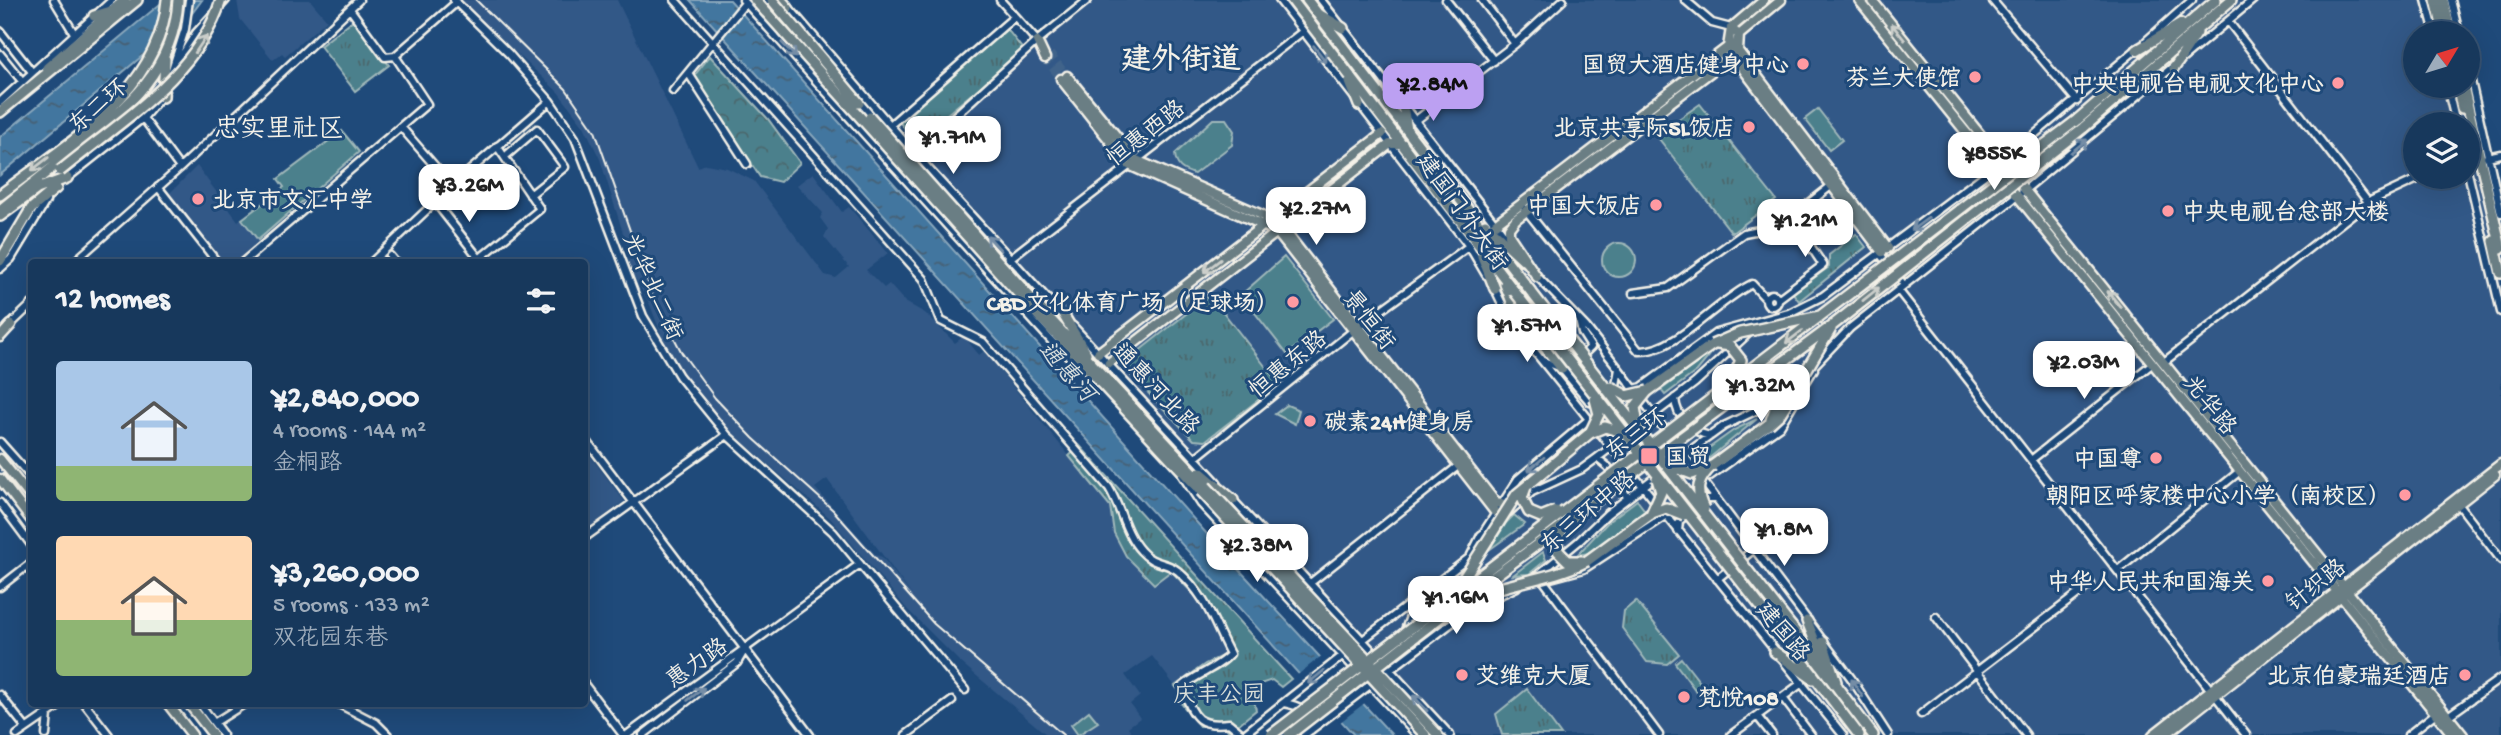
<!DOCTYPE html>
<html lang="en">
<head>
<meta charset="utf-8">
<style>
	body { margin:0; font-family:"Gochi Hand","LXGW WenKai TC",sans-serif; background:#203f62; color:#f1f3f6; height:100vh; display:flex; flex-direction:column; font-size:26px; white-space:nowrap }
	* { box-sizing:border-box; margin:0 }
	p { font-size:23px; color:#9eacbb }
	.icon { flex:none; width:38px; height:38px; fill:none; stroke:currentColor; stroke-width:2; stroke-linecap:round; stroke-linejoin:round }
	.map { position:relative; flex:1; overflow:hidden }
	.drawer { position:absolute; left:28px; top:259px; width:560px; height:448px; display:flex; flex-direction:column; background:#17385c; border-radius:7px; box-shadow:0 7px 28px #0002,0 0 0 2px #365272 }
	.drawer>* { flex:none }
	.needle { width:46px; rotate:52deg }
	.controls { position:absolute; left:2403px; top:21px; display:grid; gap:14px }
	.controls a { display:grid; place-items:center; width:77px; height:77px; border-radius:50%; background:#17385c; box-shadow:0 7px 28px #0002,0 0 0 2px #365272; font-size:35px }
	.price { position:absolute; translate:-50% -60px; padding:0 16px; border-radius:14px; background:#fff; color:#222; font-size:23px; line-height:46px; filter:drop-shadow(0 2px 4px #0008) }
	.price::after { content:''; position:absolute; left:50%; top:42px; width:21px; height:16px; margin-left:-10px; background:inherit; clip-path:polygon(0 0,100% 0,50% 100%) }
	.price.selected { background:#bca0f2; color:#111 }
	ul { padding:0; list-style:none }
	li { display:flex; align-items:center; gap:21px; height:175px; padding:0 28px }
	li span { display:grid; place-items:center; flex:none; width:196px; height:140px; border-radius:7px; color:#555 }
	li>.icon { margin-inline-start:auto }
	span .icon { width:84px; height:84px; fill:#fffc; stroke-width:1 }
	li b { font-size:30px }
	h2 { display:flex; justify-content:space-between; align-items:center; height:84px; padding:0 28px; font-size:30px }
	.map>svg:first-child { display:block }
	.built { fill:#325887; fill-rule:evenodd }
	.grass { fill:#4c808c; stroke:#a0b8ba; stroke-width:2 }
	.forest { fill:url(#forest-crowns); stroke:#a0b8ba; stroke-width:2 }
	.park { fill:url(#park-tufts); stroke:#a0b8ba; stroke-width:2 }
	.water { fill:url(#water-ripples); stroke:#89a7bc; stroke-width:2 }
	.pier { fill:#1f4a7a }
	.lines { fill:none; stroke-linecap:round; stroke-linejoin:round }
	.major-tunnel { stroke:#3f638a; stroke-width:8; stroke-dasharray:8 4; stroke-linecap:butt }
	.minor-casing { stroke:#f4f1e8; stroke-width:11 }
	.major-casing { stroke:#f4f1e8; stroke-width:13 }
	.highway-casing { stroke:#f4f1e8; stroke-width:14 }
	.minor { stroke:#1f4a7a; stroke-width:6 }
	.major { stroke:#6b7e84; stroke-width:8 }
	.highway { stroke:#6b7e84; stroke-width:9 }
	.rail { stroke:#f4f1e8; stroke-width:2 }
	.highway-bridge-casing { stroke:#f4f1e8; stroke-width:14; stroke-linecap:butt }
	.highway-bridge { stroke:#6b7e84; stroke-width:9 }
	.oneway { stroke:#cbceca }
	.oneway2 { stroke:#748da6 }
	.poi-dot { fill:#ff9aa2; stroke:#1f4a7a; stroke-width:2.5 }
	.labels { text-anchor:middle; stroke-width:6; stroke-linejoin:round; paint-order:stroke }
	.poi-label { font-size:23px; font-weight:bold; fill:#f4f1e8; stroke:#1f4a7a; text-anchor:end }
	.street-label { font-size:23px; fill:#f4f1e8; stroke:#1f4a7a }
	.park-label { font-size:23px; fill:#dbe0da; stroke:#1f4a7a }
	.water-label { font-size:24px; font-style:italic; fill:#d9dfdd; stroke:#1f4a7a }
	.quarter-label { font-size:26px; fill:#f4f1e8; stroke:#1f4a7a }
	.district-label { font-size:30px; font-weight:bold; fill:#f4f1e8; stroke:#1f4a7a }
</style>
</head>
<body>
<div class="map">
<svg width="2501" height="735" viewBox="0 0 2501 735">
	<defs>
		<pattern id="forest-crowns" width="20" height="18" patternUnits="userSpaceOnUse" patternTransform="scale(1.75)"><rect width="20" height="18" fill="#4c808c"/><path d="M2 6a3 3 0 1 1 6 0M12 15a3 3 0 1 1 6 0" fill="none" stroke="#4b676c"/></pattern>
		<pattern id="park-tufts" width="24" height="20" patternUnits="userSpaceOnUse" patternTransform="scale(1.75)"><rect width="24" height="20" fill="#4c808c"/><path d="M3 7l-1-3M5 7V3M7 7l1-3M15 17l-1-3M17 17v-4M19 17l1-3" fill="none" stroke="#4b676c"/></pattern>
		<pattern id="water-ripples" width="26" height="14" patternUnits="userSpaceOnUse" patternTransform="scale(1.75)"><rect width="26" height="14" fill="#42769f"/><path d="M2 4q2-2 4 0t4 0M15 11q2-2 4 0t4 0" fill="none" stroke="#465f72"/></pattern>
	</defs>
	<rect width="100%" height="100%" fill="#1f4a7a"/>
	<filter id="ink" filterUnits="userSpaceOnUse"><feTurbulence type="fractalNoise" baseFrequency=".0143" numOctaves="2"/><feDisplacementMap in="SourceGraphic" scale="14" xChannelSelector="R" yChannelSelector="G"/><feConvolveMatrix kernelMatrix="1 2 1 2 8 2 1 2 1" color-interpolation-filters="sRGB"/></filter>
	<g filter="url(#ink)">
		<path class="built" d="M 237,0 L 310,0 L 327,20 L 285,56 L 282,53 L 273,60 L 240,19 Z
			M 460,0 L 617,0 L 698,167 L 706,164 L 727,168 L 754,181 L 825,275 L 836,278 L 849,267 L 824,237 L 828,229 L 820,218 L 823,213 L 797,185 L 813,173 L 842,212 L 849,207 L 888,253 L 866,270 L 884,288 L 889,284 L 905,302 L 925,313 L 955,343 L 964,336 L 979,355 L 984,351 L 1110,506 L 1114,533 L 1154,584 L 1171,570 L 1208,609 L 1214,631 L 1227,654 L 1205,664 L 1175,686 L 1152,656 L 1125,675 L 1140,696 L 1130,704 L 1140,718 L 1128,727 L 1134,735 L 1047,735 L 959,661 L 907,609 L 830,518 L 729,430 L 687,378 L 667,349 L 650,305 L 629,267 L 628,249 L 600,159 L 584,126 L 558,92 ZM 827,479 L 914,598 L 882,557 L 876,555 L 815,488 Z
			M 1090,0 L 2443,0 L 2452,33 L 2415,33 L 2415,86 L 2465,86 L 2501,222 L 2501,735 L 1438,735 L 908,161 L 1037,41 ZM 2415,124 L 2468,124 L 2468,177 L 2415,177 Z
			M 342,131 L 359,152 L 234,262 L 224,262 L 170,193 L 197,166 L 238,221 L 284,187 L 278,179 Z
			M 588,453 L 624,501 L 585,531 L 584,456 Z"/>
		<path class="grass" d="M 1818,109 L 1842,140 L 1829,150 L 1805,119 Z
			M 1213,119 L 1226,119 L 1234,131 L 1232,145 L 1194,174 C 1182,170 1176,167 1175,154 Z
			M 342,131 L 359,152 L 258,240 L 242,219 L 284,187 L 278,179 Z
			M1602 260a17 17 0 1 1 34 0a17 17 0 1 1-34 0Z
			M 1284,257 L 1333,319 L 1287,354 L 1241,295 Z
			M 1714,350 L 1697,371 L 1665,395 L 1661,390 Z
			M 1287,405 L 1299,410 L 1295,424 L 1275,414 Z
			M 1757,419 L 1707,460 L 1702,453 L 1734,430 Z
			M 1637,500 L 1646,512 L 1590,553 L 1577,555 L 1609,521 Z
			M 1514,515 L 1525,524 L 1489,550 L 1506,523 Z
			M 1543,552 L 1546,560 L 1529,574 L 1513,575 Z
			M 1089,711 L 1098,722 L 1078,735 L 1071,725 Z"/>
		<path class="forest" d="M 710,56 L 768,119 L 800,163 L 780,182 L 760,177 L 694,76 Z"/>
		<path class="park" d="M 353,20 L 389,65 L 355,91 L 320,46 Z
			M 1007,29 L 1024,51 L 919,137 L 914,138 L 900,123 L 902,119 Z
			M 1700,104 L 1776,200 L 1732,233 L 1656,135 Z
			M 1856,234 L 1866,247 L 1799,301 L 1793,293 L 1829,267 L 1829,255 Z
			M 1210,295 L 1279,384 L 1205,441 L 1194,440 L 1123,367 L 1125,362 Z
			M 1080,446 L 1291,679 L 1281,687 L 1272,680 L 1260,684 L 1253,695 L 1256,710 L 1229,732 L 1225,726 L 1199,726 L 1177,698 L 1181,694 L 1175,686 L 1205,664 L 1226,654 L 1214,631 L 1208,609 L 1171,571 L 1154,584 L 1126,556 L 1114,533 L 1110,506 L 1069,456 Z
			M 1636,601 L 1679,654 L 1667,664 L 1647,662 L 1622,628 L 1624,611 Z
			M 1681,658 L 1709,694 L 1702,699 L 1675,663 Z
			M 1527,689 L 1561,735 L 1502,735 L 1496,714 Z"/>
		<path class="water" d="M 165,0 L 202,0 L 190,16 L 0,175 L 0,137 Z
			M 690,0 L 730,0 L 1223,552 L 1392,735 L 1354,735 Z"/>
		<path class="pier" d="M 1324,654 L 1366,702 L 1339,723 L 1295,677 Z"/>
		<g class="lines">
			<path class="major-tunnel" d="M 1050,54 L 1067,76
				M 1045,58 L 1061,79"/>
			<defs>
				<path id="minor" d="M 54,0 L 74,33
					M 454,0 L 509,54 L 550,101 L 575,138 L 643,316 L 679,376 L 727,435 L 833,532 L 965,690
					M 675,0 L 924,279 L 941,321 L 983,342 L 1109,488 C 1121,508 1125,534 1141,551 C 1154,566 1166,561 1178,571 C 1207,596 1213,622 1230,654 C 1220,667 1196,674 1182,687 C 1194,716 1195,727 1229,723 L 1241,733
					M 743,0 L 1056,346 L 1081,366
					M 1000,0 L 1037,41
					M 1279,0 L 1469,246 L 1486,275
					M 1321,0 L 1508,240
					M 1446,0 L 1494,61
					M 1482,0 L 1515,44
					M 1685,0 L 1712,23 L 1731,28
					M 1992,0 L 2077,101
					M 2426,0 L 2435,33
					M 2451,0 L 2459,33
					M 786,4 L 914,153 L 1065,318
					M 350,9 L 385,57 L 395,56
					M 2228,21 L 2368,202
					M 0,31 L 32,72
					M 2146,41 L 2192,0
					M 0,54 L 22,81
					M 179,60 L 196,33 L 226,0
					M 2468,68 L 2501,213
					M 689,74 L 747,164
					M 170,76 L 185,29 L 189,0
					M 2447,86 L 2456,124
					M 673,91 L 745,3
					M 0,102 L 112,0
					M 143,118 L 180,168 L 359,0
					M 1415,121 L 1515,44 L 1563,0
					M 889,126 L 1014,17
					M 401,127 L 452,186
					M 508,154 L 537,129 L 565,167 L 530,195
					M 911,156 L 1037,41 L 1088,0
					M 2487,157 L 2501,154
					M 2468,173 L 2501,312
					M 65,180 L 143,118 L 164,93
					M 158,187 L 217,262
					M 435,202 L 482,262
					M 1521,204 L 1639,351 C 1677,352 1716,301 1752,284 L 1766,299
					M 1880,254 L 1904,285
					M 390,256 L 395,262
					M 479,259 L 540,209 L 497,146
					M 1009,259 L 1302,32
					M 74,262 L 180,168
					M 243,262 L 427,104 L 395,56 L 457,2
					M 372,262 L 452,186 L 550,101
					M 0,269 L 11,259 L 46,201
					M 1534,273 L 1586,327 L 1619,369 L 1851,678 L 1888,735
					M 1494,287 L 1510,321 L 1843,735
					M 1898,290 L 2246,735
					M 1633,293 L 1668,288 L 1744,233 L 1780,226 L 1831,186
					M1766 300a6 6 0 1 1 12 0a6 6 0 1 1-12 0Z
					M 1778,299 L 1823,265 L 1791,217
					M 1073,326 L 1217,482
					M 8,327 L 32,304
					M 1543,361 L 1567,370 L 1591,347 L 1582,333 L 1579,320
					M 2164,362 L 2368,202 L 2422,177
					M 1562,369 L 1590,402 L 1616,385 L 1619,369
					M 1809,371 L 1850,328 L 2026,189 L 2253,0
					M 1634,389 L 1642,387 L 1716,333 L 1789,313 L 1823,296 L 2003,161 L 2138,48
					M 1675,398 C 1676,418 1692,432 1710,436
					M 584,437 L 810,735
					M 0,442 L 32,478
					M 1195,458 L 1359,326 L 1469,246
					M 1597,458 L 1608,467 L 1628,498
					M 2031,460 L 2153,363
					M 1182,475 L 1201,504 L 1417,735
					M 1703,481 L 1780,426 L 1814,369
					M 1231,498 L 1450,735
					M 2456,501 L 2501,560
					M 0,503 L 32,546
					M 1509,512 L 1532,492 L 1582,469 L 1597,458 L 1695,383 L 1751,331
					M 1485,530 L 1518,479 L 1588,420
					M 1678,531 L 1679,521 L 1706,499 L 1716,499
					M 584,538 L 727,435
					M 2118,570 L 2240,471
					M 1533,579 L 1579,541 L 1607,514 L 1684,455 L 1724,426 L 1759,409 L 1800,377
					M 1547,579 L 1584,569 L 1665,516
					M 1717,579 L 1753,550
					M 1543,580 L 1659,735
					M 1309,584 L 1458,466
					M 0,587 L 32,562
					M 1936,617 L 2026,735
					M 1405,630 L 1416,601
					M 1360,642 L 1470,557 L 1481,535 L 1495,524
					M 584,684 L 623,735
					M 0,695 L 26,728
					M 1783,698 L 1811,735
					M 1284,703 C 1300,706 1305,709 1313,723 L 1311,730
					M 85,704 L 109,735
					M 200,704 L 223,735
					M 339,704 L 376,723 L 388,735
					M 1921,714 L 2091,584
					M 1757,716 L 1772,735
					M 2448,716 L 2501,678
					M 214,723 L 244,704
					M 17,735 L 62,704
					M 46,735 L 48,714
					M 627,735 L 860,564
					M 643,735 L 737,663 L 744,651
					M 906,735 L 952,701
					M 1243,735 L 1351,649
					M 1304,735 L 1470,609 L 1517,587
					M 1731,735 L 1802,683
					M 2408,735 L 2436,713"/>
				<path id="major" d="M 1859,0 L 2453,735
					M 1872,0 L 2463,735
					M 1731,28 L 1739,35 L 1738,51 L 1888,248
					M 1037,41 L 1045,58
					M 1728,47 L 1731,28 L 1764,0
					M 1731,53 L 1882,252
					M 1067,76 L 1136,160 L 1262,215 L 1288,235 L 1496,503 L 1501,504
					M 1061,79 L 1129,165 L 1276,231 L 1495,512
					M 1495,224 L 1728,47
					M 1537,277 L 1509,235 L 1509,228 L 1516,219 L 1733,55 L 1739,35 L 1781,0
					M 0,337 L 11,325
					M 1098,353 L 1382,134
					M 1109,363 L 1390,144 L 1403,144
					M 0,459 L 32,499
					M 0,479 L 32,521
					M 168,704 L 192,735
					M 189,704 L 213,735
					M 2153,735 L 2501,464
					M 2165,735 L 2495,475"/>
				<path id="highway" d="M 781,0 L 788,8
					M 1292,0 L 1514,291
					M 1307,0 L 1518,275
					M 2436,0 L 2444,33
					M 2443,0 L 2451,33
					M 1320,15 L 1343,28
					M 94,16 L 111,11
					M 2137,50 L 2181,24
					M 47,68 L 125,0
					M 2174,68 L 2197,33
					M 1350,82 L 1359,105
					M 2457,86 L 2462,108
					M 2463,86 L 2501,248
					M 163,97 L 165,59
					M 1403,106 L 1407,130
					M 0,112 L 137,0
					M 2077,120 L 2216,0
					M 2083,128 L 2231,0
					M 0,195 C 67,143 159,93 167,0
					M 0,210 C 26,189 53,167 79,146 C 129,106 174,69 178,0
					M 0,216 L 37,189 L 67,178
					M 1485,224 L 1525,261
					M 2494,241 L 2501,273
					M 1482,256 L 1495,289
					M 0,261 L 31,209 L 56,188
					M 1505,284 L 1514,307 L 1562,369
					M 1036,304 L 1206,486
					M 1035,312 L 1201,491
					M 1064,316 L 1086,353
					M 1648,391 L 1712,345
					M 1712,466 L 1769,424
					M 1200,472 L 1233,500
					M 1528,485 L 1590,433
					M 1587,561 L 1651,514
					M 1807,621 L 1825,667
					M 1791,626 L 1873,735
					M 1782,634 L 1859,735
					M 1823,642 L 1836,682
					M 1775,652 L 1813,679"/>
			</defs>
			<use href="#minor" class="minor-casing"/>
			<use href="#major" class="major-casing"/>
			<use href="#highway" class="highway-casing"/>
			<use href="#minor" class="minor"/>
			<use href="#major" class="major"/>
			<use href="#highway" class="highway"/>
			<path class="rail" d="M 476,0 L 566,89 L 595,131 L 654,299 L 682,353 L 715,398 L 753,438 L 833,510 L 934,624 L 1063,735"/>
			<defs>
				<path id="highway-bridge" d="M 755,0 L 1035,312
					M 772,0 L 859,103
					M 870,117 L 1036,304
					M 60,171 C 119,122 198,75 221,0
					M 1518,275 L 1791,626
					M 1514,291 L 1782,634
					M 1717,344 L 1730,346 L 1741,360 L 1732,381
					M 1712,345 L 1740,333 L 1820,316
					M 1611,387 L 1627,396 L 1648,391
					M 1746,393 C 1759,389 1771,393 1776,406 L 1771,420
					M 1769,424 L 1780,414 L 1831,329
					M 1638,426 L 1635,407 L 1647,392
					M 1590,433 L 1599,414 L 1595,399
					M 1590,433 L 1605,427 L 1621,432
					M 1666,464 L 1692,474 L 1708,468
					M 1206,486 L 1438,735
					M 1526,487 L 1522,498 L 1529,512 L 1541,517 L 1556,511
					M 1201,491 L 1425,735
					M 1704,509 C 1695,490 1697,480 1712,466
					M 1652,513 L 1666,508 L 1684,515
					M 1651,514 L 1661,492 L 1657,479
					M 1565,525 L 1557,540 L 1558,551 L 1568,561 L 1582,561
					M 1460,584 L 1517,494 L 1528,485
					M 1472,597 C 1509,582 1552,579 1587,561
					M 1271,735 L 2077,120
					M 1289,735 L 1461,601 L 1833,325 L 2083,128"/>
			</defs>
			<use href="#highway-bridge" class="highway-bridge-casing"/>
			<use href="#highway-bridge" class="highway-bridge"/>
		</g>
		<defs><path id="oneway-shaft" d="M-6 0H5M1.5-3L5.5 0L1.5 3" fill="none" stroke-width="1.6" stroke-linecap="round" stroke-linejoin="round" transform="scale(1.75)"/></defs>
		<g class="oneway">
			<use href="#oneway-shaft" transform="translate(1898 32) rotate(-129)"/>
			<use href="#oneway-shaft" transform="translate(201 44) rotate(-56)"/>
			<use href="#oneway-shaft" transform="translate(40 164) rotate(142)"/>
			<use href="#oneway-shaft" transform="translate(1212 266) rotate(142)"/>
			<use href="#oneway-shaft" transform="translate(1871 294) rotate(-39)"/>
			<use href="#oneway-shaft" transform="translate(2114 299) rotate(-129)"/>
			<use href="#oneway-shaft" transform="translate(1794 337) rotate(143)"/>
		</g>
		<g class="oneway2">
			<use href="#oneway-shaft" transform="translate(789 50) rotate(46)"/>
			<use href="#oneway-shaft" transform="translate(1320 54) rotate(52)"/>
			<use href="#oneway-shaft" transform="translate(2079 146) rotate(-39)"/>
			<use href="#oneway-shaft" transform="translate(1920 224) rotate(144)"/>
			<use href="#oneway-shaft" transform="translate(994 243) rotate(-132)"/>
			<use href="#oneway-shaft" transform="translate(1536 464) rotate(140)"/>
			<use href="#oneway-shaft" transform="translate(1316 677) rotate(141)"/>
			<use href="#oneway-shaft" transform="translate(1857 688) rotate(-123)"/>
			<use href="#oneway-shaft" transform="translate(696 694) rotate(-37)"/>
			<use href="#oneway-shaft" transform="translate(1420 703) rotate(-133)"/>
		</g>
	</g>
	<g class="poi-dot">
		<circle cx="1803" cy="64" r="7"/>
		<circle cx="1975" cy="77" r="7"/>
		<circle cx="2338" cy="83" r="7"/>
		<circle cx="1749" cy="127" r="7"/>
		<circle cx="198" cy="199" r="7"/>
		<circle cx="1656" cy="205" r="7"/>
		<circle cx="2168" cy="211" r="7"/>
		<circle cx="1293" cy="302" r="7"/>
		<circle cx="1310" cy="421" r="7"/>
		<rect x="1640" y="447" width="18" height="18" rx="3.5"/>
		<circle cx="2156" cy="458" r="7"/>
		<circle cx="2405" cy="495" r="7"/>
		<circle cx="2268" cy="581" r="7"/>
		<circle cx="1462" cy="675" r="7"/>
		<circle cx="2465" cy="675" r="7"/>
		<circle cx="1684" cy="697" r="7"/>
	</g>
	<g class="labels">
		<g class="poi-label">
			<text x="1789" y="72">国贸大酒店健身中心</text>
			<text x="1961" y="85">芬兰大使馆</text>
			<text x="2324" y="91">中央电视台电视文化中心</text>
			<text x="1735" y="135">北京共享际5L饭店</text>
			<text x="212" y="207" text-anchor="start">北京市文汇中学</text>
			<text x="1642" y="213">中国大饭店</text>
			<text x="2182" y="219" text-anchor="start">中央电视台总部大楼</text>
			<text x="1279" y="310">CBD文化体育广场（足球场）</text>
			<text x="1324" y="429" text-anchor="start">碳素24H健身房</text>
			<text x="1665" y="464" text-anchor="start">国贸</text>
			<text x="2142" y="466">中国尊</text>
			<text x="2391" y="503">朝阳区呼家楼中心小学（南校区）</text>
			<text x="2254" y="589">中华人民共和国海关</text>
			<text x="1476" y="683" text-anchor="start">艾维克大厦</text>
			<text x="2451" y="683">北京伯豪瑞廷酒店</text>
			<text x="1698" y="705" text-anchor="start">梵悦108</text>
		</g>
		<g class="street-label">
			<text transform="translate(97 105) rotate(-41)" y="8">东二环</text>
			<text transform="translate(1145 132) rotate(-38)" y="8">恒惠西路</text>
			<text transform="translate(1463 211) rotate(54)" y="8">建国门外大街</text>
			<text transform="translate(654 286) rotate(66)" y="8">光华北二街</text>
			<text transform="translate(1370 319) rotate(52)" y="8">景恒街</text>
			<text transform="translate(1287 363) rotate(-39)" y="8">恒惠东路</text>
			<text transform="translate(1157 388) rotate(47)" y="8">通惠河北路</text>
			<text transform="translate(2211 404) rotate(51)" y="8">光华路</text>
			<text transform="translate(1635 433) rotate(-37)" y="8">东三环</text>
			<text transform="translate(1587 511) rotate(-40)" y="8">东三环中路</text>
			<text transform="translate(2315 584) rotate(-38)" y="8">针织路</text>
			<text transform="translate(1784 631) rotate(50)" y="8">建国路</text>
			<text transform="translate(696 662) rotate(-35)" y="8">惠力路</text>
		</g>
		<g class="park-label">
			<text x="1219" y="701">庆丰公园</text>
		</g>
		<g class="water-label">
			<text transform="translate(1068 371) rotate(48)" y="8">通惠河</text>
		</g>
		<g class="quarter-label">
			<text x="279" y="136">忠实里社区</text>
		</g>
		<g class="district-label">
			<text x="1181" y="68">建外街道</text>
		</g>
	</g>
</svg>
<div class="controls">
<a><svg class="needle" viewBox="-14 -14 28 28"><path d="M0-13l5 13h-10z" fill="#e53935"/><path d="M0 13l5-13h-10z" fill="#9eacbb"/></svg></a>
<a><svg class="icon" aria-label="layers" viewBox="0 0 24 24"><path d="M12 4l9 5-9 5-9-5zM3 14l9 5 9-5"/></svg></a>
</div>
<b class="price selected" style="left:1433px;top:123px">¥2.84M</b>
<b class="price" style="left:953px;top:176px">¥1.71M</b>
<b class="price" style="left:1994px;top:192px">¥855K</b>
<b class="price" style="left:469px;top:224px">¥3.26M</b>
<b class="price" style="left:1316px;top:247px">¥2.27M</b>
<b class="price" style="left:1805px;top:259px">¥1.21M</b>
<b class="price" style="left:1527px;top:364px">¥1.57M</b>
<b class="price" style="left:2084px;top:401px">¥2.03M</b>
<b class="price" style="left:1761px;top:424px">¥1.32M</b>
<b class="price" style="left:1784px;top:568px">¥1.8M</b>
<b class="price" style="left:1257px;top:584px">¥2.38M</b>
<b class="price" style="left:1456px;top:636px">¥1.16M</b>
<section class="drawer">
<h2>12 homes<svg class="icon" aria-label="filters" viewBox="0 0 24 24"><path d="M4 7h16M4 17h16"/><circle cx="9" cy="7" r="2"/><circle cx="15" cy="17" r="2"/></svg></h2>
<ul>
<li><span style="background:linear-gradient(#a9c7e8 75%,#8fb573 0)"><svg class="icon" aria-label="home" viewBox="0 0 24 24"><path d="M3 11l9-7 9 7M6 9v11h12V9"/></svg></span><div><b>¥2,840,000</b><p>4 rooms · 144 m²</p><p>金桐路</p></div></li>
<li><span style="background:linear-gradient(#ffd9b3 60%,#8fb573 0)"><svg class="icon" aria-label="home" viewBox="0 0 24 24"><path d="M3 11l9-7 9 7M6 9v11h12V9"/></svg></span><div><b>¥3,260,000</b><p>5 rooms · 133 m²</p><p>双花园东巷</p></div></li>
</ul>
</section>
</div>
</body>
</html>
